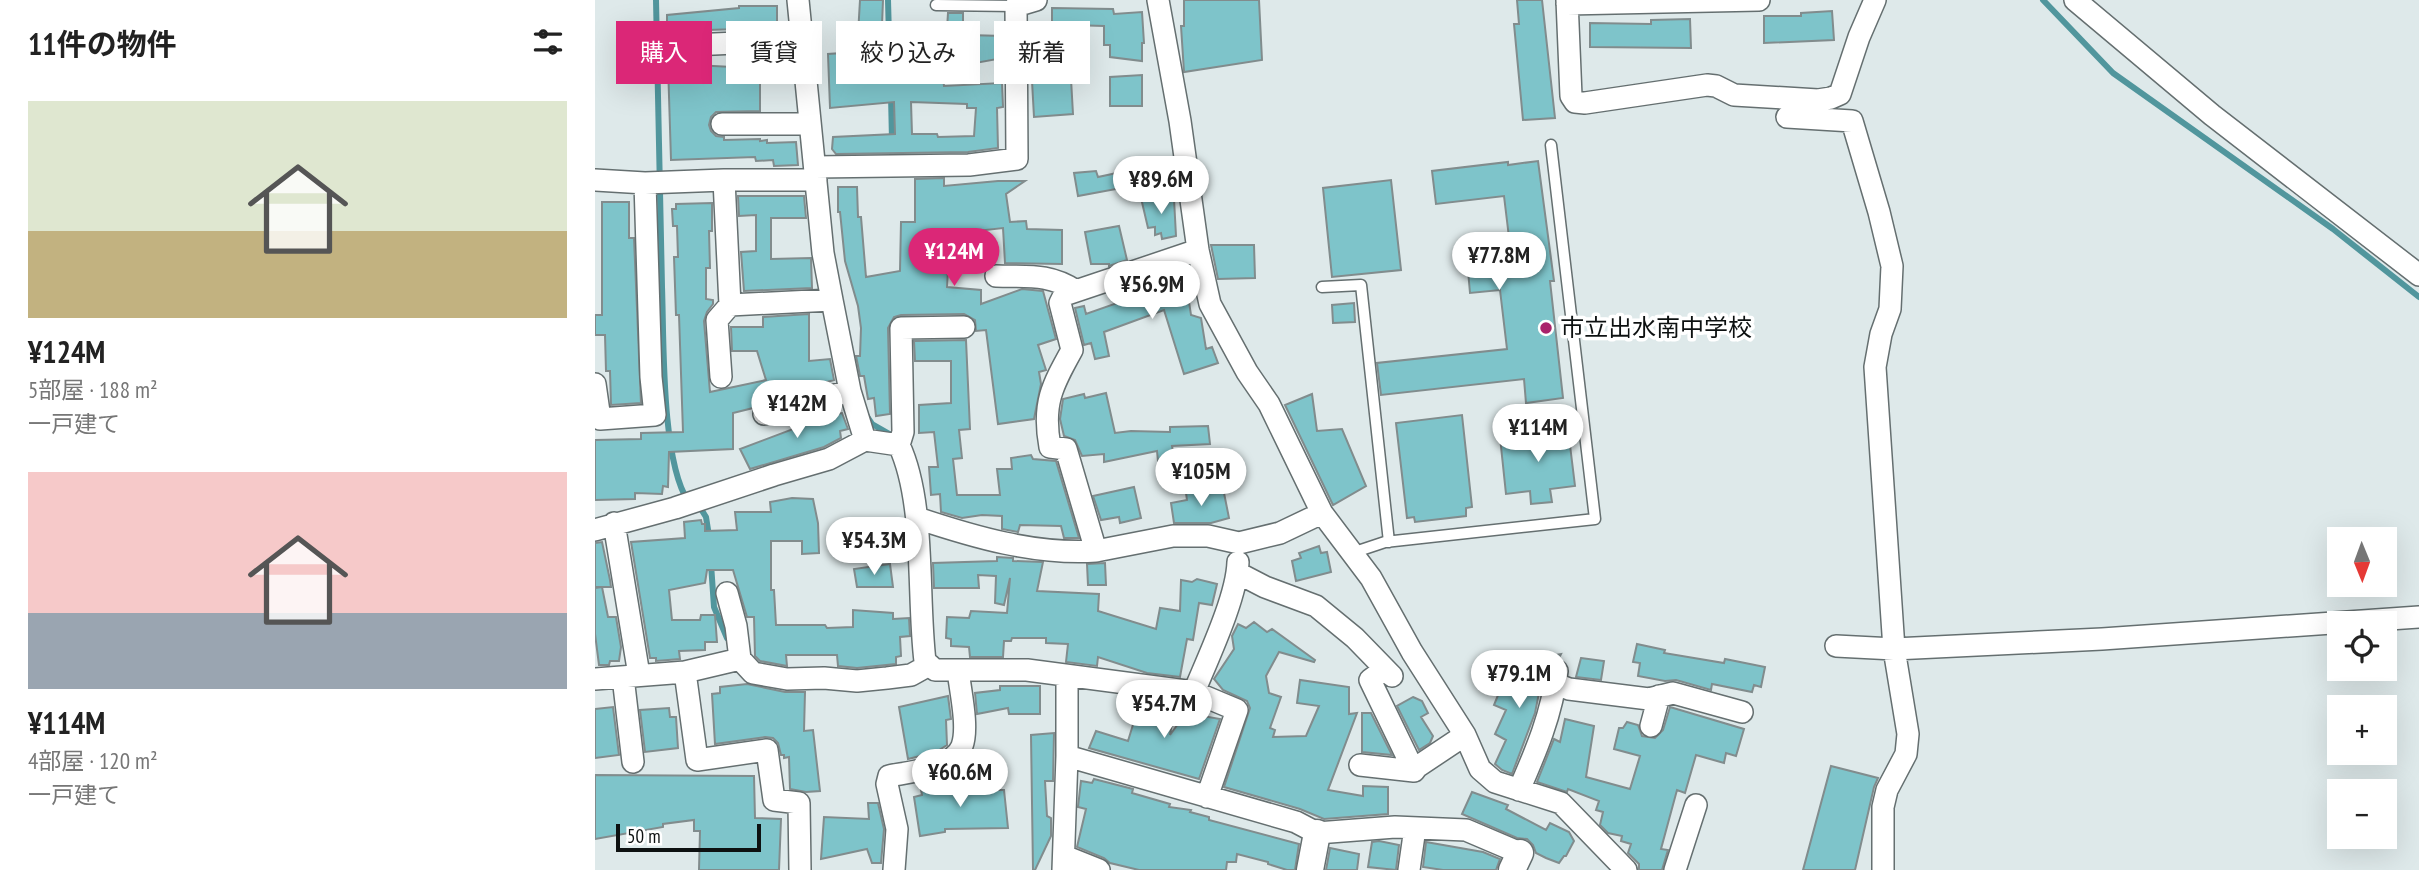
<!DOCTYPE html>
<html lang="ja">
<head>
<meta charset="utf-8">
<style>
	body { margin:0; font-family:"PT Sans Narrow","Noto Sans JP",sans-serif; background:#f6f6f6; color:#222; height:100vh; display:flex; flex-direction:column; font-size:26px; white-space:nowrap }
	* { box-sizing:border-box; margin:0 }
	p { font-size:23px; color:#767676 }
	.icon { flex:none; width:38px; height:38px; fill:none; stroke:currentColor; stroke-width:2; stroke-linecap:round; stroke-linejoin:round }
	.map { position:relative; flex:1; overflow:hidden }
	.sheet { display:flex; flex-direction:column; background:#fff; width:595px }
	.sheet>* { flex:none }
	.guide { position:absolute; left:21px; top:21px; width:665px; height:63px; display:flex; gap:14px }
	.needle { width:46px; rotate:179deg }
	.buttons { position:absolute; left:1732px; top:527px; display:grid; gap:14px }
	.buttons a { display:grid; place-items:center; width:70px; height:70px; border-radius:0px; background:#fff; box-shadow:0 7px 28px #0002; font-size:35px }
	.scale { position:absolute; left:21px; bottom:18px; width:145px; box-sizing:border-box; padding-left:7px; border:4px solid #0d1111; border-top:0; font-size:19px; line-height:24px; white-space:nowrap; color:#0d1111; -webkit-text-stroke:5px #fff; paint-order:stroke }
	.price { position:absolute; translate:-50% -60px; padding:0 16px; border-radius:24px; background:#fff; color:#222; font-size:23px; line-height:46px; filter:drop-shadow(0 2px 4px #0008) }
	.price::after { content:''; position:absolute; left:50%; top:42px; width:21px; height:16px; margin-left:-10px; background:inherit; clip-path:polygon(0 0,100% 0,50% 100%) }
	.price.on { background:#db2777; color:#fff }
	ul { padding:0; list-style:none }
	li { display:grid; align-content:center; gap:14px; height:371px; padding:0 28px }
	li span { display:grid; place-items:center; height:217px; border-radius:0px; color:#555 }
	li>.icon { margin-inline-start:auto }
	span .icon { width:126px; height:126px; fill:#fffc; stroke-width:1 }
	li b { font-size:30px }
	h2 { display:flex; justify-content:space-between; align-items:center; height:84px; padding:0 28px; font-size:30px }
	.pill { padding:0 24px; border-radius:0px; background:#fff; box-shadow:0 7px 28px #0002; font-size:24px; line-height:63px }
	.pill.on { background:#db2777; color:#fff }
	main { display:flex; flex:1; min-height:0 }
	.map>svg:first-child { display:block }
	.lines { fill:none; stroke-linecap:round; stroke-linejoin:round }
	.stream { stroke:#51969d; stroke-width:6 }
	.building { fill:#7ec4ca; stroke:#818c8d; stroke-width:2; fill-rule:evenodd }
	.service-casing { stroke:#656f70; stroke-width:13 }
	.minor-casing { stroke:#656f70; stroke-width:24 }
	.tertiary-casing { stroke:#656f70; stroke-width:29 }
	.service { stroke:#fff; stroke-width:10 }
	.minor { stroke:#fff; stroke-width:21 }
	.tertiary { stroke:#fff; stroke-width:26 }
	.poi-dot { fill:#a9226b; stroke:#fff; stroke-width:2.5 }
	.labels { text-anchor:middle; stroke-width:7; stroke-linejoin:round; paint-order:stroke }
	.poi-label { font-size:24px; fill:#0d1111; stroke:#fff; text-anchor:start }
</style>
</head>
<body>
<main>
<section class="sheet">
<h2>11件の物件<svg class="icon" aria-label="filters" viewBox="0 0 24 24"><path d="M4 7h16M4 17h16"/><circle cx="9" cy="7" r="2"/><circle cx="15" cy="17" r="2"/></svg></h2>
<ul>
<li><span style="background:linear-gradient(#dfe7d0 60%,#c2b280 0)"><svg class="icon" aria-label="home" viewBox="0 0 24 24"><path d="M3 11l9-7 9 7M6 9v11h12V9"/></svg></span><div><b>¥124M</b><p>5部屋 · 188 m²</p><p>一戸建て</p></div></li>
<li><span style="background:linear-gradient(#f6c9c9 65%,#9aa5b1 0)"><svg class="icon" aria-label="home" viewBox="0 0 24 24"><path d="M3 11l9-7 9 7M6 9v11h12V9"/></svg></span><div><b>¥114M</b><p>4部屋 · 120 m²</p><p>一戸建て</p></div></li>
</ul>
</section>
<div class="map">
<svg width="1824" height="870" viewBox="0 0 1824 870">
	<rect width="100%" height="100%" fill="#dee9ea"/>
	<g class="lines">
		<path class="stream" d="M 61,0 C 63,96 65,191 67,287 C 69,338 66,460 93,501
			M 293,0 L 295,74
			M 1448,0 L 1518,73 L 1738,229 L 1824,297
			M 296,95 L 297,141
			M 271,415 L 277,424 L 298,436
			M 100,508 L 106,509 L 111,517 L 114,536
			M 116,564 L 119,607 L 132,638"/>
	</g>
	<path class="building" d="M 265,0 L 288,0 L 286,50 L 290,50 L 289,68 L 324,69 L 324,36 L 348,35 L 348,29 L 352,29 L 353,13 L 368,13 L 368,29 L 373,29 L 373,35 L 408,36 L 408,58 L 347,69 L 349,86 L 407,83 L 408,107 L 402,108 L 403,148 L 373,152 L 241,154 L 237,149 L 238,137 L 300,134 L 299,102 L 235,108 L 233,54 L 262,52 ZM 316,102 L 372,104 L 372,108 L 381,108 L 379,136 L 343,137 L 342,134 L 317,134 Z
		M 589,0 L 664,0 L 667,60 L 589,72 L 586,26 L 589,26 Z
		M 922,0 L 947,0 L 960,118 L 928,120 L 919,24 L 924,24 Z
		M 144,6 L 182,6 L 182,28 L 112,30 L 72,37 L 72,15 L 144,8 Z
		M 457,8 L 518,9 L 519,14 L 547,12 L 549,43 L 547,43 L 547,61 L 515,57 L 515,45 L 509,45 L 509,26 L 476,25 L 473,46 L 466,46 L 467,53 L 452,51 L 451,43 L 434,42 L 434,24 L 457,26 Z
		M 1237,11 L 1239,40 L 1169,43 L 1169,16 L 1206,16 L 1206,13 Z
		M 1095,19 L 1096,48 L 995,47 L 995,23 L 1056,24 L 1056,20 Z
		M 193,54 L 194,72 L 188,72 L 189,78 L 165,78 L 165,111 L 121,112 L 116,117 L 114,125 L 116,131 L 121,136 L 129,137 L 129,140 L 165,139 L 165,141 L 172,140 L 172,143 L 201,142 L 203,165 L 179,166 L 178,160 L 161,161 L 160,157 L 76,160 L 73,64 L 100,62 L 100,65 L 137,67 L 137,56 Z
		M 547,75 L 547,106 L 515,106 L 515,77 Z
		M 476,79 L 478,114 L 439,117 L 437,81 Z
		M 943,161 L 959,281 L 955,281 L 968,398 L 931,403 L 929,379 L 786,395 L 782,363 L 912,349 L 905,290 L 875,293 L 872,259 L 916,254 L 909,196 L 841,204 L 837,171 L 913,162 L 913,165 Z
		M 501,171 L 503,177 L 531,171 L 532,187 L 483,196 L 479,173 Z
		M 349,178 L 349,186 L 403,181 L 430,181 L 411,194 L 415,222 L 431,221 L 432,229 L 467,230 L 467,264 L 410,263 L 408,228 L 355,234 L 352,287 L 386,290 L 386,304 L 427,289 L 448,291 L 461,339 L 443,345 L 451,370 L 444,372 L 446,384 L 439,419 L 403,424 L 391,330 L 381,331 L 380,320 L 369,314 L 306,315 L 299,317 L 293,328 L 295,414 L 281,416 L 279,398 L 273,399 L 269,376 L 265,376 L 261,356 L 265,356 L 266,328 L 263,306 L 250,261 L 245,212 L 243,212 L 243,187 L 262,187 L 263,217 L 266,217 L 271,277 L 305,271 L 306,222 L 320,222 L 320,179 Z
		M 796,180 L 806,270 L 737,277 L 728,188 Z
		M 143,196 L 209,196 L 211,218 L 176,218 L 176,259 L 216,258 L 217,288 L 149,291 L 146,252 L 161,251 L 161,215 L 144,216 Z
		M 546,198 L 579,199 L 581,236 L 567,239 L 566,233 L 560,235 L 560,227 L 553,228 Z
		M 7,202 L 34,202 L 34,238 L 39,238 L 46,403 L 16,405 L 15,371 L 11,371 L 10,335 L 0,335 L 0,315 L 7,315 Z
		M 117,203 L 117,231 L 114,231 L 115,268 L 111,268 L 111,299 L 118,300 L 118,304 L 112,312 L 109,321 L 115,392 L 171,380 L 162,351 L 137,351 L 136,327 L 168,327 L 168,317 L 214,314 L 214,361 L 235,359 L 239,380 L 166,401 L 158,408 L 138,413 L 138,449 L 74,452 L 73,487 L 68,486 L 67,494 L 40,493 L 40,499 L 0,500 L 0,440 L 46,439 L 46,433 L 88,432 L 84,315 L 81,315 L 79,257 L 83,257 L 82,226 L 78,226 L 77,209 L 81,209 L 81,204 Z
		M 524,226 L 532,260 L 514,266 L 514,264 L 496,264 L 490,232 Z
		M 616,245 L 659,245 L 660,278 L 623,279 Z
		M 581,276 L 591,282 L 596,315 L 606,318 L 611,349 L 617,347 L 623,363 L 589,374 L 569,310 L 509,332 L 514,356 L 500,359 L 496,343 L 489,345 L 480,308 L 489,306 L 491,314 L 531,300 L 528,292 L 554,283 Z
		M 759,303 L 760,322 L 738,323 L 737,305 Z
		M 371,340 L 375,429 L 364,430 L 367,458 L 358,459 L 362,495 L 405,495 L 402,469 L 417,469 L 416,458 L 436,455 L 438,459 L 461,461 L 484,538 L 469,538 L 466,526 L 425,525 L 423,532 L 407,529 L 407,516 L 387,515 L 367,518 L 346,512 L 345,494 L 336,495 L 334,467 L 343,467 L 339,432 L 324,433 L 324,405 L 356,403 L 356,361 L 320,361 L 319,341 Z
		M 511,393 L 520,433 L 536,431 L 575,432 L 575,427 L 613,426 L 615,444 L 577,446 L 582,471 L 564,472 L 562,451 L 509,462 L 509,454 L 487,456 L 480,440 L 469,436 L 465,419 L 468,399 L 489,394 L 490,398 Z
		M 717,394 L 722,431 L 747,429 L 771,486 L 738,505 L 690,405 Z
		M 239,409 L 240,414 L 247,413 L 253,429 L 245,431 L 246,438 L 229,447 L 155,469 L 145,449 L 217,422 L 216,418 L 220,416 L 220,414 Z
		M 867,415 L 877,507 L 871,508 L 871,516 L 820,522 L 819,517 L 812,518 L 801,423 Z
		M 973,429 L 980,486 L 955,489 L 957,502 L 936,504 L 935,491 L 911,494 L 905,437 Z
		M 539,487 L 546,518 L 525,523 L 524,517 L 506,520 L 498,496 Z
		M 628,488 L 634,518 L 616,523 L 579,523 L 576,503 L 592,500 L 591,493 Z
		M 197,498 L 218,499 L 223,523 L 224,553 L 207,554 L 207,541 L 176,541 L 176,590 L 179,590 L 181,625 L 230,625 L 232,628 L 258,627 L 258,610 L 298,613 L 298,619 L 314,618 L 315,636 L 305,637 L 306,656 L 301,657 L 301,664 L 262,668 L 243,666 L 242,655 L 191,655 L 192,666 L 165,661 L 160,656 L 159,617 L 152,617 L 138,570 L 112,570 L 110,583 L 74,590 L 77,620 L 105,620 L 106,615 L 120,615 L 122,642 L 110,642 L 110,650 L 84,651 L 85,659 L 61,661 L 61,658 L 55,658 L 36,542 L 90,538 L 89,522 L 106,520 L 107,524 L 110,524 L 110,531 L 142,530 L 140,512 L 176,512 L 175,502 Z
		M 7,542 L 15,580 L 16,587 L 0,587 L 0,543 Z
		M 724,546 L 726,553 L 732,552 L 736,572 L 701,581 L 697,561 L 706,558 L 704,553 Z
		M 402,557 L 418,558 L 418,561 L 448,562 L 442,591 L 504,594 L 503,611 L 561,629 L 565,608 L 585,611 L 586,580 L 597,582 L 602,579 L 622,584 L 617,605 L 604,603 L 598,640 L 592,639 L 585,677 L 552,673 L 503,657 L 502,666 L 471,662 L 473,644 L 451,643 L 451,638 L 417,638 L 416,641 L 409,641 L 408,657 L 375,657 L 374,647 L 356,646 L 356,639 L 351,638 L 352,617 L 374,618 L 376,611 L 412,613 L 415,578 L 409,605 L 400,603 L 401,576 L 383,575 L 384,588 L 339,588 L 338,563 L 402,561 Z
		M 510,563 L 511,585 L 493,585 L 492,564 Z
		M 295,564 L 298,587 L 262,587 L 259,569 Z
		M 7,587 L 13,617 L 21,617 L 26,647 L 24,661 L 15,661 L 14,665 L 4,665 L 0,634 L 0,588 Z
		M 659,622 L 672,632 L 677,629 L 720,660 L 719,662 L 684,652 L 671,676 L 674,693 L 686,697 L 675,728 L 680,730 L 678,737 L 711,736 L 724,706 L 702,703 L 705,680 L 754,687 L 754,714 L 762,713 L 733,790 L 768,796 L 768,786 L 793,787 L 793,814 L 729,819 L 705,809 L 629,787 L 655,708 L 652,701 L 628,690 L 619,679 L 639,649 L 637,636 L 643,624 L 651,628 Z
		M 1042,644 L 1070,650 L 1069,653 L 1129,663 L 1130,659 L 1170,667 L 1166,687 L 1159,685 L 1157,692 L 1117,684 L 1116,690 L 1081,680 L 1070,681 L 1043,676 L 1045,663 L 1038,662 Z
		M 966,654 L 964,658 L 952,662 L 949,668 L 940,713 L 917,774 L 907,770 L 900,764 L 911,740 L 900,734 L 911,710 L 899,705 L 910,678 L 921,682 L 925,663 L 943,666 L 942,658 Z
		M 986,658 L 1009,661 L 1006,680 L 981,677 Z
		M 152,684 L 190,692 L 210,692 L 209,731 L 218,730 L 225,791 L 211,792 L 195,789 L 194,757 L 189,758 L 189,755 L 186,755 L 183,743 L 178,738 L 170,737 L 120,744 L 117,694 L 125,693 L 125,687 Z
		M 405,686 L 445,686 L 445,714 L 414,714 L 413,708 L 382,714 L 380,693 L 405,690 Z
		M 353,696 L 356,719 L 351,720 L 352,745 L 341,752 L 313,759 L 304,707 Z
		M 818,697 L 827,701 L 833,713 L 826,717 L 838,736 L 835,743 L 824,750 L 802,706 Z
		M 558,700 L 580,703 L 575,735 L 591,713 L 625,719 L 604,779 L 494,748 L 501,731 L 533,741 L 544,705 L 557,707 Z
		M 18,707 L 24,755 L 0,758 L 0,709 Z
		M 1075,707 L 1149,729 L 1141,756 L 1131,753 L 1129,763 L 1101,755 L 1090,793 L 1082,790 L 1066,849 L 1073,850 L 1067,870 L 1044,870 L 1044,864 L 1033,853 L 1036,844 L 1026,841 L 1027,836 L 1013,833 L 1005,825 L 1008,812 L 1001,810 L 1004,801 L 973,789 L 972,792 L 942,782 L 959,739 L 965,742 L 970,719 L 999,726 L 991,777 L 1035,789 L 1045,756 L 1019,749 L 1024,728 L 1028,728 L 1032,722 L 1043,725 L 1047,736 L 1060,738 L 1068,730 Z
		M 74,708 L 75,717 L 81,717 L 83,748 L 50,752 L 45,710 Z
		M 767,713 L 776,713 L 797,755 L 767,752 Z
		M 459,733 L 458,781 L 450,781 L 452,816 L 456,818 L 456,836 L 440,870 L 438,870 L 436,735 Z
		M 1236,766 L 1283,778 L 1279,787 L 1260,870 L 1208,870 Z
		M 0,775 L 159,776 L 160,818 L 186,819 L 184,870 L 104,870 L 105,831 L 99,831 L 99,820 L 68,824 L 68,827 L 0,839 Z
		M 499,779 L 538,789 L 537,793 L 575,804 L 574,807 L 596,810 L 595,812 L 614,817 L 614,820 L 704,844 L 700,870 L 692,870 L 673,864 L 673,862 L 642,854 L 641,862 L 632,862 L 631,870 L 544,870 L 515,863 L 509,858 L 482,847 L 491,809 L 483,807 L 486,781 L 497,783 Z
		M 341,780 L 342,790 L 397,786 L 399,790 L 409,790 L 413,828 L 350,829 L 350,832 L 325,836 L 319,797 L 327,795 L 325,784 Z
		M 877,792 L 913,805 L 911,809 L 951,830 L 955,823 L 974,832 L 979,841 L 971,856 L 969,856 L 964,863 L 951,858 L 941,853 L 938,845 L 932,839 L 922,838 L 867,814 Z
		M 273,803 L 283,803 L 289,829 L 286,863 L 277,863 L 272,849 L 226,859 L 229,817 L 274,819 Z
		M 784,841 L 804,845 L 801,870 L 773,867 L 777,842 Z
		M 831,842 L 888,852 L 905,859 L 901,870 L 848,870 L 828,867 Z
		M 735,848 L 764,854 L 762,870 L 731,870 Z"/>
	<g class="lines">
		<defs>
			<path id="service" d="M 341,5 L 421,6
				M 727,287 L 766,285 L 794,542
				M 757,553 L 790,542 L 1000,519 L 956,145"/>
			<path id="minor" d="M 203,0 L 228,253 L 237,300
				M 563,0 L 585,121 L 603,250 L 615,304 L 652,372 L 674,404 L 727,513 L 776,578 L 817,652 L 870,735 L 885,769 L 900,782 L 966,803 L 1031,870
				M 972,0 L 976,96 L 980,102 L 990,103 L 1112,85 L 1121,86 L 1139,95 L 1223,100 L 1236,98 L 1245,94 L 1264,37 L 1280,0
				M 1480,0 L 1617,115 L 1824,275
				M 972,4 L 1164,0
				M 97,45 L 207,40
				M 1192,117 L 1257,121 L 1284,212 L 1297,266 L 1295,309 L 1286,334 L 1280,367 L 1299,649 L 1313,734 L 1311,754 L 1292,790 L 1288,807 L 1288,870
				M 127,124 L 215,124
				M 220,167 L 374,165 L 422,159 L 421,6 L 441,0
				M 0,180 L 50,183 L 129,180
				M 221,180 L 129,180 L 135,305 L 237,300 L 255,391 L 270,440
				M 401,276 C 432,277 454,273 481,291
				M 126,377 L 122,320 L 135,305
				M 0,384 L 5,419 L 60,415 L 56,377 L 50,183
				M 169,414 L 255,391
				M 304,445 L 308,432 L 306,328 L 369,327
				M 322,518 C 379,537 440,555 501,551 L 471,449 L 455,447 C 447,404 457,386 477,350 L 465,303 L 469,295 L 603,250
				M 19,523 L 44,675
				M 0,530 L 80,508 L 179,475 L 234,459 L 270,440 L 304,445 C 331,503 322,596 330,661 L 340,670 L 432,670 L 599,692 L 642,710 L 612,797
				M 501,551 L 578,536 L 613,536 L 644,543 L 685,533 L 727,513
				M 643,573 L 670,587 L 721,606 L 760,638 L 797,676
				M 132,593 L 141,626 L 145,659
				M 1241,646 L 1299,649 L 1507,639 L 1824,617
				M 790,669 L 775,680 L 819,771
				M 90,672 L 145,659 L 158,673 L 192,679 L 229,678 L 262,681 L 292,678 L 316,675 L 334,665
				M 28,677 L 38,762
				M 472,677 L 472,756 L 701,822 L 722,833 L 800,827 L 871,830 L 925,853
				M 0,679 L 90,672 L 102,760 L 172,750 L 179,800 L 204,803 L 205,870
				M 961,684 L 974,689 L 1054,699 L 1078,693 L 1147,712
				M 599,692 C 613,658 642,597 643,562
				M 1056,726 L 1064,696
				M 765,765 L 819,771
				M 819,771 L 822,767 L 870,735
				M 924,790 C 941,751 957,714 962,671
				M 469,856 L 504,870
				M 299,870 L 302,829 L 292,784 L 294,776 C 314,772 359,768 367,746 C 374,727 365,690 363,670
				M 468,870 L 472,756
				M 814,870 L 820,828
				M 1080,870 L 1101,805"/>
			<path id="tertiary" d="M 715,870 L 722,833
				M 917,870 L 925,853"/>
		</defs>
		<use href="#service" class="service-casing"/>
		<use href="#minor" class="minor-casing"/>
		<use href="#tertiary" class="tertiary-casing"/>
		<use href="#service" class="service"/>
		<use href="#minor" class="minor"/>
		<use href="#tertiary" class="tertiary"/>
	</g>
	<circle class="poi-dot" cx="951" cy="328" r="7"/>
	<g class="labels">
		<g class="poi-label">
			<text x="965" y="336">市立出水南中学校</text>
		</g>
	</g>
</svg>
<div class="buttons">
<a><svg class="needle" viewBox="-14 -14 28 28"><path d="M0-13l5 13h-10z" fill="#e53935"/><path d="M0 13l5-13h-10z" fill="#767676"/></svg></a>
<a><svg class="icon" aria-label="locate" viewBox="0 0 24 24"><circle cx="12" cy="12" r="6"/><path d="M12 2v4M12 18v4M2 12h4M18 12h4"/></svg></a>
<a>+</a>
<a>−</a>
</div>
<div class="scale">50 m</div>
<b class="price" style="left:566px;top:216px">¥89.6M</b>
<b class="price on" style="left:359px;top:288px">¥124M</b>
<b class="price" style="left:904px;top:292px">¥77.8M</b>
<b class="price" style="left:557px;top:321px">¥56.9M</b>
<b class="price" style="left:202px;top:440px">¥142M</b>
<b class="price" style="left:943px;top:464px">¥114M</b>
<b class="price" style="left:606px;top:508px">¥105M</b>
<b class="price" style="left:279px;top:577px">¥54.3M</b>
<b class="price" style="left:924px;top:710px">¥79.1M</b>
<b class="price" style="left:569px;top:740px">¥54.7M</b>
<b class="price" style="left:365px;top:809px">¥60.6M</b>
<div class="guide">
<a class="pill on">購入</a>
<a class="pill">賃貸</a>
<a class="pill">絞り込み</a>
<a class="pill">新着</a>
</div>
</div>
</main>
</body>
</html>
